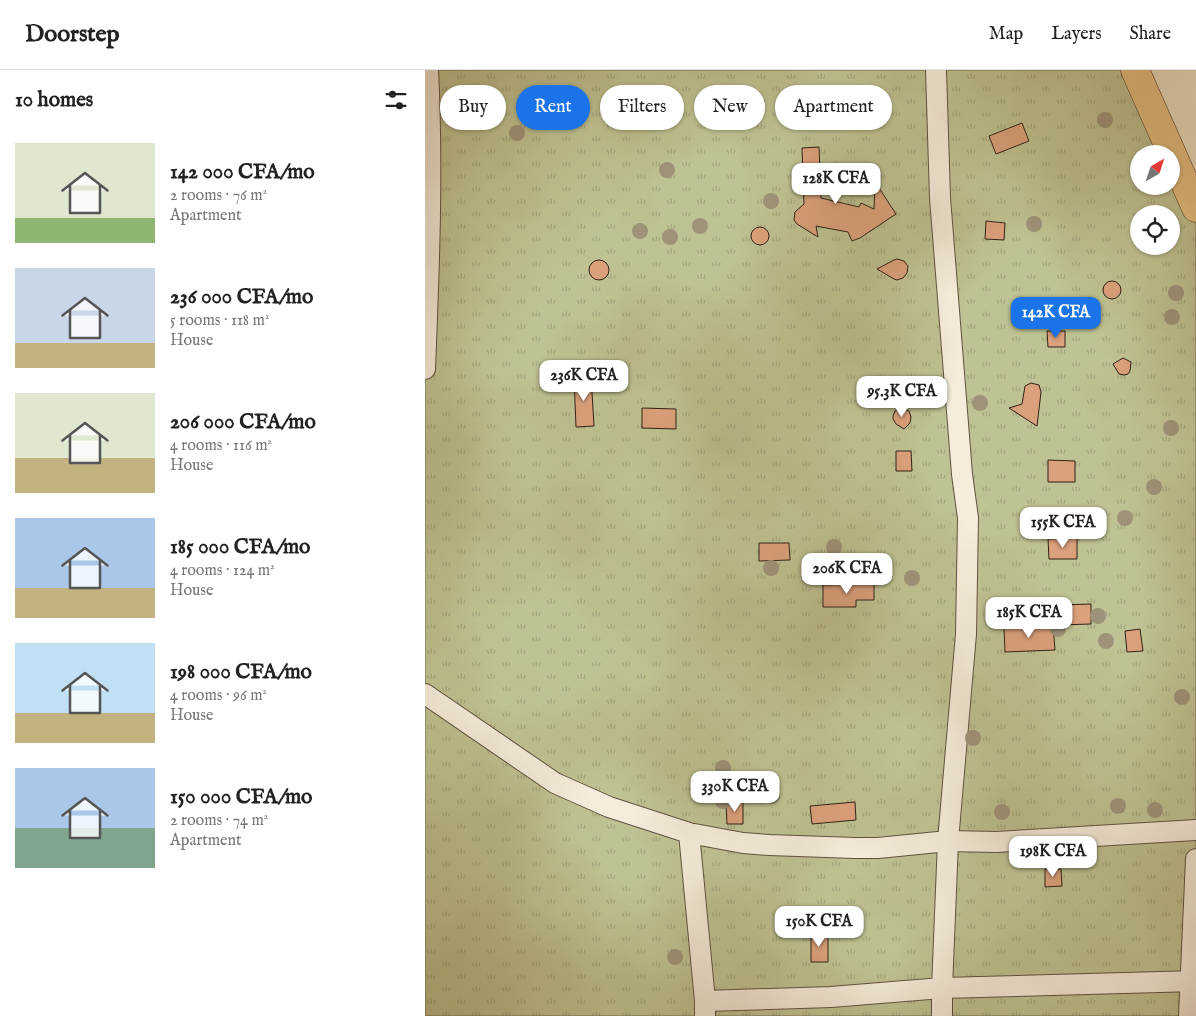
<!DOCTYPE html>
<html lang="en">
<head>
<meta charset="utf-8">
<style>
	body { margin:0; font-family:"IM FELL English",serif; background:#f6f6f6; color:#222; height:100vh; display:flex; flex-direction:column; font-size:19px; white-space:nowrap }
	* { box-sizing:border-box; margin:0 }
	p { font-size:16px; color:#767676 }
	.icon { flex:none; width:28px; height:28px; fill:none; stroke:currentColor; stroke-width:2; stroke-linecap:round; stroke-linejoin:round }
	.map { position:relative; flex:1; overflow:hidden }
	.sheet { display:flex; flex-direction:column; background:#fff; width:425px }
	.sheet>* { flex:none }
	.guide { position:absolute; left:15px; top:15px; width:475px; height:45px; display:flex; gap:10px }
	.needle { width:32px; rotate:39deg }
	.buttons { position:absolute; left:705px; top:75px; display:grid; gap:10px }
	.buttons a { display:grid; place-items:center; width:50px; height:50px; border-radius:50%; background:#fff; box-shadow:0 1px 4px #0004; font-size:25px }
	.price { position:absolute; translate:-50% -42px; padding:0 11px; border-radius:10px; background:#fff; color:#222; font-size:16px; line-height:32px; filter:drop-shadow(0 1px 2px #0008) }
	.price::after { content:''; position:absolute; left:50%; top:30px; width:15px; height:11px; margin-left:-8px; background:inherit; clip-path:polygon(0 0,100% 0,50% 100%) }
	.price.active { background:#1a73e8; color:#fff }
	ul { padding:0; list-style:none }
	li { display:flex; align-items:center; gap:15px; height:125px; padding:0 15px }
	li span { display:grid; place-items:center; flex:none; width:140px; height:100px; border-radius:0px; color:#555 }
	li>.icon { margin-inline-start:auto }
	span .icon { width:60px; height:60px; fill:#fffc; stroke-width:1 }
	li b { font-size:21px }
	h2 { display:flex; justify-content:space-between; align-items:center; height:60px; padding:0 15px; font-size:21px }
	.tag { padding:0 18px; border-radius:22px; background:#fff; box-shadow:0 1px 4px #0004; font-size:18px; line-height:45px }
	.tag.active { background:#1a73e8; color:#fff }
	header { display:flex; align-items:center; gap:30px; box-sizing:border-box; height:70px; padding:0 25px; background:#fff; border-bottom:1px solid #e0e0e0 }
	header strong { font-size:24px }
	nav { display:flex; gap:28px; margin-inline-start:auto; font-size:18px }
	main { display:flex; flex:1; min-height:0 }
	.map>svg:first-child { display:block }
	.grass { fill:url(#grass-tufts); stroke:#787254; fill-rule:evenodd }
	.building { fill:#dba17c; stroke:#302115 }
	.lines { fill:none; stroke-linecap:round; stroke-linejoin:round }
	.street-casing { stroke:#605242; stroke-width:22 }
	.primary-casing { stroke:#302115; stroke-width:29 }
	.street { stroke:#f5eddb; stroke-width:20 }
	.primary { stroke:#e8c284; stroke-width:28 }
	.tree { fill:#9e9379 }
</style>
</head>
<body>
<header>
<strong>Doorstep</strong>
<nav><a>Map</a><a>Layers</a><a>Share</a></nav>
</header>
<main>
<section class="sheet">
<h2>10 homes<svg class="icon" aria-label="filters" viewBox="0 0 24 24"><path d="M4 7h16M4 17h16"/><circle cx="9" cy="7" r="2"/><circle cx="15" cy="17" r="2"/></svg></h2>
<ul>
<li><span style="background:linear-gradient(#dfe7d0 75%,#8fb573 0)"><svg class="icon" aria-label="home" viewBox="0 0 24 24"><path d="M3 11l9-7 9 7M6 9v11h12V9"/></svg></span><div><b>142 000 CFA/mo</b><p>2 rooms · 76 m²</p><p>Apartment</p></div></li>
<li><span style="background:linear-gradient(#c9d6e8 75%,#c2b280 0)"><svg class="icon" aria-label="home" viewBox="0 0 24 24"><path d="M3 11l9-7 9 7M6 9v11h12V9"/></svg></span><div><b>236 000 CFA/mo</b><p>5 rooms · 118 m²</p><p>House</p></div></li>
<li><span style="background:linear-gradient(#dfe7d0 65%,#c2b280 0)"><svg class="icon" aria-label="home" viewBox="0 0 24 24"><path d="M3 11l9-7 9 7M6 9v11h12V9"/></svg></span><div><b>206 000 CFA/mo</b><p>4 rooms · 116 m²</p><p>House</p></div></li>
<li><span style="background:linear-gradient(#a9c7e8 70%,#c2b280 0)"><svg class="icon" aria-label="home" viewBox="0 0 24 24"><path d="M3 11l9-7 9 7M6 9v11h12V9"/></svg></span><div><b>185 000 CFA/mo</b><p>4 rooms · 124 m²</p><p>House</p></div></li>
<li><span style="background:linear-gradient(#bfe0f5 70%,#c2b280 0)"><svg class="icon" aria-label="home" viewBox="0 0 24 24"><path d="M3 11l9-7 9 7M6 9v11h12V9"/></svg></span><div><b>198 000 CFA/mo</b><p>4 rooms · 96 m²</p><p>House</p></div></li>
<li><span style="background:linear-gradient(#a9c7e8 60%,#7fa58c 0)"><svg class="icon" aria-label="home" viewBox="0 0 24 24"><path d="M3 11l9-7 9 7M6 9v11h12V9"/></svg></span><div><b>150 000 CFA/mo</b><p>2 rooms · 74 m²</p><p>Apartment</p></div></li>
</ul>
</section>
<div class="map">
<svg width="771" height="946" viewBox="0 0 771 946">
	<defs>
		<pattern id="grass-tufts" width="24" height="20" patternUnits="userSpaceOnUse" patternTransform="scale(1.25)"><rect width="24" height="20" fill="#bfc292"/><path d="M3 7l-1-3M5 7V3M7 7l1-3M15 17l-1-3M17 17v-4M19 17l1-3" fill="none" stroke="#a4a67d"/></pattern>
	</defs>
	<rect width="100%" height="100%" fill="#f0e4c7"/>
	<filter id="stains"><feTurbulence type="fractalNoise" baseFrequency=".004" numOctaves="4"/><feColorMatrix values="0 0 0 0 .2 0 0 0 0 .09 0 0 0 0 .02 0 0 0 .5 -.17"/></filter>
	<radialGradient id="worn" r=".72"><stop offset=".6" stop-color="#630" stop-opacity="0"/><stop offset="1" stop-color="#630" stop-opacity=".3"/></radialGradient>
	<path class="grass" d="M 0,0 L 710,0 L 771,138 L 771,946 L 0,946 ZM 714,84 L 746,84 L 746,116 L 714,116 ZM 714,144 L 746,144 L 746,176 L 714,176 Z"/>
	<path class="building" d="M 597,53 L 604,71 L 571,84 L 564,66 Z
		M 394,77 L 396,128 L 434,137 L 436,133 L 449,139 L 450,112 L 471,144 L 435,168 L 427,171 L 423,162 L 391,156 L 393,167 L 372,154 L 369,150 L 370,142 L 379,134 L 377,78 Z
		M 561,151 L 580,153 L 579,170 L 560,169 Z
		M326 166a9 9 0 1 1 18 0a9 9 0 1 1-18 0Z
		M 472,189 L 479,191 L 483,196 L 482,203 L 478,208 L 472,210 L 469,209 L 452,199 L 469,190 Z
		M164 200a10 10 0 1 1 20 0a10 10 0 1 1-20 0Z
		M678 220a9 9 0 1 1 18 0a9 9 0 1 1-18 0Z
		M 622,261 L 640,261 L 640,277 L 623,277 Z
		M 698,288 L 706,292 L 705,301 L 703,304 L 699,305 L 694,304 L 688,294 Z
		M 166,306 L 169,356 L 151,357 L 149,307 Z
		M 606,313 L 614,315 L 616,322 L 612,356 L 584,338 L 597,334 L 600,316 Z
		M 217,338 L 251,339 L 251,359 L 217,358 Z
		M 476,338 L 484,341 L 486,347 L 485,353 L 479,359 L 471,354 L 468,349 L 468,346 L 470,341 Z
		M 471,381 L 486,381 L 487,401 L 471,401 Z
		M 623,390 L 650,391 L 650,412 L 623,412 Z
		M 652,468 L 652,489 L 624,489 L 623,469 Z
		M 334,473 L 364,473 L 365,490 L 334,491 Z
		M 449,514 L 449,530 L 431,530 L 431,537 L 398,537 L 398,515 Z
		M 666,534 L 666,554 L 633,555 L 633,535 Z
		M 628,555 L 630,580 L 580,582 L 579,557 Z
		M 715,559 L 718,581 L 702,582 L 700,561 Z
		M 301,732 L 318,732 L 318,754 L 302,754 Z
		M 430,732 L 431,750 L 387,754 L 385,736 Z
		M 620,799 L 636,799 L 637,816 L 620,817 Z
		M 386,863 L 403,863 L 403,892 L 386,892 Z"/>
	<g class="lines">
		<defs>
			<path id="street" d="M 511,0 L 515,128 L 537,404 L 543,448 L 541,564 L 523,771 L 517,918 L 517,946
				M 0,299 C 4,200 8,99 3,0
				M 0,624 L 130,713 L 184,737 L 264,763 L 318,773 L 344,775 L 430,778 L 453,778 L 523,771 L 571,772 L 771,760
				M 264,763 L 280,931 L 280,946
				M 280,931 L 406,927 L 517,918 L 771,911
				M 764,946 L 771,789"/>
			<path id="primary" d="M 710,0 L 771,138"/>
		</defs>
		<use href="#street" class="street-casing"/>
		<use href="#primary" class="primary-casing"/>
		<use href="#street" class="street"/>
		<use href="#primary" class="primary"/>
	</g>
	<g class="tree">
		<circle cx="431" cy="28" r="8"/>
		<circle cx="680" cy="50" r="8"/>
		<circle cx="92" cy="63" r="8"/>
		<circle cx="242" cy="100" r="8"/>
		<circle cx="346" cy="131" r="8"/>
		<circle cx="609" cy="154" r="8"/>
		<circle cx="275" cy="156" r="8"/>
		<circle cx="215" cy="161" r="8"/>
		<circle cx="245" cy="167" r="8"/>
		<circle cx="751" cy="223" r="8"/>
		<circle cx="747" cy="247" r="8"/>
		<circle cx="441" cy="326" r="8"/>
		<circle cx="555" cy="333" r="8"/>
		<circle cx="746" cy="358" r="8"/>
		<circle cx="729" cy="417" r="8"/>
		<circle cx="700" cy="448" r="8"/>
		<circle cx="409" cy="477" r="8"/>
		<circle cx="346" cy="498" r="8"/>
		<circle cx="487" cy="508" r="8"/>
		<circle cx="590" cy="539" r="8"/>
		<circle cx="673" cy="546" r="8"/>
		<circle cx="633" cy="559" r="8"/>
		<circle cx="681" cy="571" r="8"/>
		<circle cx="757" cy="627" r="8"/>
		<circle cx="548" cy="668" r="8"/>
		<circle cx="298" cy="698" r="8"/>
		<circle cx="297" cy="714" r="8"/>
		<circle cx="313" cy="718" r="8"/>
		<circle cx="347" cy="726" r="8"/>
		<circle cx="298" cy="731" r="8"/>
		<circle cx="693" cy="736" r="8"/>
		<circle cx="730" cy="740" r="8"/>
		<circle cx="577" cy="742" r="8"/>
		<circle cx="250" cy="887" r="8"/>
	</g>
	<rect width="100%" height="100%" filter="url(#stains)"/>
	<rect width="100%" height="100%" fill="url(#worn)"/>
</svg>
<div class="buttons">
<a><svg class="needle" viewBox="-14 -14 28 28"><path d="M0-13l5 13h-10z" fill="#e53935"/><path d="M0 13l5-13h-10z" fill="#767676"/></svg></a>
<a><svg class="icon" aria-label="locate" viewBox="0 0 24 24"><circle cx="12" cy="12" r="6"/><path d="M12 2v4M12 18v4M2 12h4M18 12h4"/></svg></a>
</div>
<b class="price" style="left:411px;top:135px">128K CFA</b>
<b class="price active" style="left:631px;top:269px">142K CFA</b>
<b class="price" style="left:159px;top:332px">236K CFA</b>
<b class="price" style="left:477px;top:348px">95.3K CFA</b>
<b class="price" style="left:638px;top:479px">155K CFA</b>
<b class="price" style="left:422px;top:525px">206K CFA</b>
<b class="price" style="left:604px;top:569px">185K CFA</b>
<b class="price" style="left:310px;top:743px">330K CFA</b>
<b class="price" style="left:628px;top:808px">198K CFA</b>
<b class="price" style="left:394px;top:878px">150K CFA</b>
<div class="guide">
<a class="tag">Buy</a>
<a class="tag active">Rent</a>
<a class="tag">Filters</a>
<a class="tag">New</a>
<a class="tag">Apartment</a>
</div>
</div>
</main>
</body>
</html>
